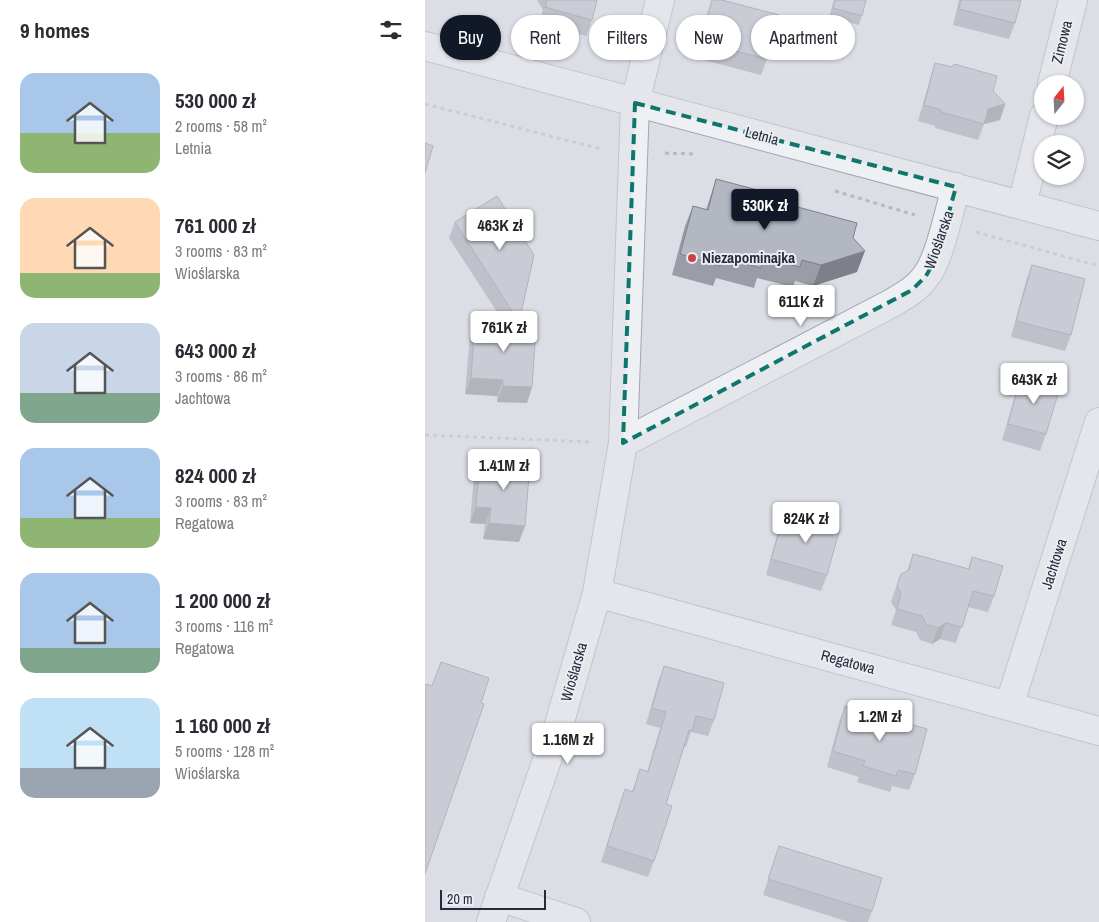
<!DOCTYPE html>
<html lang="en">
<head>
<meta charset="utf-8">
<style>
	body { margin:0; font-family:"Archivo Narrow",sans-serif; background:#f2f2f3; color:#2b2b33; height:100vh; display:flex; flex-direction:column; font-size:19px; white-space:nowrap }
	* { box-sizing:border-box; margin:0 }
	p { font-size:16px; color:#7c7c81 }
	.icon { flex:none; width:28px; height:28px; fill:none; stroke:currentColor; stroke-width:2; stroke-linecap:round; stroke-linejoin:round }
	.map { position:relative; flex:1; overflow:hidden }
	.side { display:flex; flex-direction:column; background:#fff; width:425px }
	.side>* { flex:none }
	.top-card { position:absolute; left:15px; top:15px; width:475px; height:45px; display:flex; gap:10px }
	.needle { width:32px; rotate:18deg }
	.buttons { position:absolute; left:609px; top:75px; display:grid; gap:10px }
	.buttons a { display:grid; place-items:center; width:50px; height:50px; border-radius:50%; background:#fff; box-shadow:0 1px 4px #0004; font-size:25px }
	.scale { position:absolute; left:15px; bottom:12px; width:106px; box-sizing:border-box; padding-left:5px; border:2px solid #262b3b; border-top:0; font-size:14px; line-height:18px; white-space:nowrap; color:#262b3b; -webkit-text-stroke:4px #ebedf3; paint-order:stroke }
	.price { position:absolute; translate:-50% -42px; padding:0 11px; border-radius:5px; background:#fff; color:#222; font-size:16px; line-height:32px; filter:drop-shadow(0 1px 2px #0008) }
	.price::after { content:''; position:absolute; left:50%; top:30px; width:15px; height:11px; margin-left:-8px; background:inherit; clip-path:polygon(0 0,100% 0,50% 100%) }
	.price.active { background:#111827; color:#fff }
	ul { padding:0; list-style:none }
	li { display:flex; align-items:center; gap:15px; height:125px; padding:0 20px }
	li span { display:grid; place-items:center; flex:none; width:140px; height:100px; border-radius:15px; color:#555 }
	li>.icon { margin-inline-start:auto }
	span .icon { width:60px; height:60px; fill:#fffc; stroke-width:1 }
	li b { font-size:21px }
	h2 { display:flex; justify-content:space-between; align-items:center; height:60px; padding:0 20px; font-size:21px }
	.pill { padding:0 18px; border-radius:22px; background:#fff; box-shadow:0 1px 4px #0004; font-size:18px; line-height:45px }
	.pill.active { background:#111827; color:#fff }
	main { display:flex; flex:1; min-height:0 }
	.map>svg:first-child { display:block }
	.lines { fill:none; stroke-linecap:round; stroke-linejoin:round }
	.street-casing { stroke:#a2a5af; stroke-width:30 }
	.path { stroke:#b6b9c0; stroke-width:3; stroke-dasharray:4 4; stroke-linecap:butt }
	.street { stroke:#eef0f4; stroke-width:28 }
	.wall { fill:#9a9da7 }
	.shaded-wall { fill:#7d8088 }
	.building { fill:#b3b7c2; stroke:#7d8088 }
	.marked { fill:none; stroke:#0f766e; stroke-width:4; stroke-dasharray:10 6; stroke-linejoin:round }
	.poi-dot { fill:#c94247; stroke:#ebedf3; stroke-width:2 }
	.labels { text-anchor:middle; stroke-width:4; stroke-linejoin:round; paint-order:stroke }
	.street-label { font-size:15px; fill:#262b3b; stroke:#ebedf3 }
	.poi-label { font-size:15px; font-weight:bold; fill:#262b3b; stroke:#ebedf3; text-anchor:start }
</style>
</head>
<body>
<main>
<section class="side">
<h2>9 homes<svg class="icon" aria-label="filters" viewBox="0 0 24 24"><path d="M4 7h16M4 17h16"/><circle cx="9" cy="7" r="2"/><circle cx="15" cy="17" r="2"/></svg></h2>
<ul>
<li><span style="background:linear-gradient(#a9c7e8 60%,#8fb573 0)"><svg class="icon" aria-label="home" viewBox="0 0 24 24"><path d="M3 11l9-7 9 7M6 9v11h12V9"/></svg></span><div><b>530 000 zł</b><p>2 rooms · 58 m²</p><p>Letnia</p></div></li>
<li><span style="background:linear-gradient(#ffd9b3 75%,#8fb573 0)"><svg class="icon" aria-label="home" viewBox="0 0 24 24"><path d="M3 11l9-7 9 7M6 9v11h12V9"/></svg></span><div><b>761 000 zł</b><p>3 rooms · 83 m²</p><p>Wioślarska</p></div></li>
<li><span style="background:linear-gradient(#c9d6e8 70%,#7fa58c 0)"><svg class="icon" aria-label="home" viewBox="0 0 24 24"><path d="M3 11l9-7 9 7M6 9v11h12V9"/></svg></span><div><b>643 000 zł</b><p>3 rooms · 86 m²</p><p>Jachtowa</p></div></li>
<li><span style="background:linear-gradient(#a9c7e8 70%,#8fb573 0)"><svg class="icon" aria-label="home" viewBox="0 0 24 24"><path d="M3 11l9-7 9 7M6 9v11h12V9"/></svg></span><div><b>824 000 zł</b><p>3 rooms · 83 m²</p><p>Regatowa</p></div></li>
<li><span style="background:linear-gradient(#a9c7e8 75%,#7fa58c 0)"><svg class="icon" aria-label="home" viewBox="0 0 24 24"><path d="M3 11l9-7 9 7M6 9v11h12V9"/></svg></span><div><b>1 200 000 zł</b><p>3 rooms · 116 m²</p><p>Regatowa</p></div></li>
<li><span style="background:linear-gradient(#bfe0f5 70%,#9aa5b1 0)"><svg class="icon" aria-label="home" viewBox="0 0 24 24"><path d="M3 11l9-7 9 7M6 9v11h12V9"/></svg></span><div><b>1 160 000 zł</b><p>5 rooms · 128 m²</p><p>Wioślarska</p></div></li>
</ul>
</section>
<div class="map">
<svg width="674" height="922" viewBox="0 0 674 922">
	<rect width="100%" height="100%" fill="#dcdee6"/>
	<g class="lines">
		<defs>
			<path id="street" d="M 0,46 L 674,226
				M 627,84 L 648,0
				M 597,205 L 619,116
				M 198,443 L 467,303 C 479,296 493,288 501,276 C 515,258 524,211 531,187
				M 172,593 L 674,731
				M 584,706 L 674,422
				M 74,897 L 151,922
				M 66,922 L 133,728 L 172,593 L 198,443 L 210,103 L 235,0"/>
		</defs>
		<use href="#street" class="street-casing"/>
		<path class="path" d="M 0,104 L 176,149
			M 240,153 L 271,154
			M 410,191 L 490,215
			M 551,232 L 674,266
			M 0,435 L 167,442"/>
		<use href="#street" class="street"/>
	</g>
	<path class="wall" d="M 112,0 L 172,0 L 167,20 L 161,36 L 114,23 L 118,10 Z
		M 287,0 L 342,59 L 336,75 L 271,58 L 282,14 Z
		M 409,0 L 441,0 L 434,25 L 404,17 Z
		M 534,0 L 596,0 L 590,23 L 584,39 L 528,25 Z
		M 510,63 L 568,91 L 580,104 L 575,120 L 559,124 L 553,140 L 510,128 L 510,126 L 493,121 L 505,79 Z
		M 291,179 L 354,202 L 432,272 L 388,286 L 370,281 L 368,287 L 332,278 L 329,288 L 291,278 L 288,286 L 247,275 L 260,226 L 268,206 L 281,210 Z
		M 30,222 L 109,255 L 93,328 L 107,387 L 102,403 L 72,402 L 72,396 L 40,394 L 45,336 L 50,320 L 78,321 L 24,238 Z
		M 607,265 L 646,335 L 640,351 L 586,337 L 601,281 Z
		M 596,376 L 621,434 L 615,451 L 577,440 L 591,392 Z
		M 55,459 L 94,542 L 58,539 L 60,524 L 45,523 L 49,475 Z
		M 360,512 L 402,575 L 396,591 L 341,575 L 354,528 Z
		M 488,554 L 543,569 L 547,557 L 569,596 L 563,612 L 543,607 L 531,643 L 515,639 L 507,644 L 495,640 L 491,632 L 466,625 L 471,610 L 466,602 L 470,590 L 476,574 L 482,571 Z
		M 239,666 L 289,720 L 283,736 L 266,732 L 261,747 L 259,747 L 241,804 L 229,861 L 223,877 L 176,862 L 200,789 L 207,792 L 215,769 L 222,772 L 235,728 L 221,724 L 233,682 Z
		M 420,706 L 490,774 L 484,790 L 467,786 L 465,792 L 432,782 L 434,777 L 402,767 L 414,722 Z
		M 354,846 L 447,911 L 443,922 L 424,922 L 338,895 Z"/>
	<path class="shaded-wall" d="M 580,104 L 575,120 L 559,124 L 563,109 Z
		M 440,251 L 432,272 L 388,286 L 396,265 Z
		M 46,378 L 78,380 L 72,396 L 40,394 Z
		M 78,386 L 107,387 L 102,403 L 72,402 Z
		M 51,507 L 66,508 L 60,524 L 45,523 Z
		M 64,523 L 100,526 L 94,542 L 58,539 Z
		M 521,623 L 515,639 L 507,644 L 513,628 Z"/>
	<path class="building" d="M 122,0 L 172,0 L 167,20 L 120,7 Z
		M 287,0 L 297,0 L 354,15 L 342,59 L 276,42 Z
		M 410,0 L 441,0 L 437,16 L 408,8 Z
		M 536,0 L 596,0 L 590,23 L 534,9 Z
		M 510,63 L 527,67 L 529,64 L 572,76 L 568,91 L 580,104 L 563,109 L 559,124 L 516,112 L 516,110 L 499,105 Z
		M 0,143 L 8,146 L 0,173 Z
		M 291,179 L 355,196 L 354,202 L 432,223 L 428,238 L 440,251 L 396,265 L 377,260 L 375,267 L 339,257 L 336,268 L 297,257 L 295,266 L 255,254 L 268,206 L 283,210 Z
		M 72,196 L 109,255 L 94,322 L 30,222 Z
		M 607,265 L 660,279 L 646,335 L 591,321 Z
		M 50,320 L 94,322 L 93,328 L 111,329 L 107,387 L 78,386 L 78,380 L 46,378 Z
		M 596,376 L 635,387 L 621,434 L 583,424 Z
		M 55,459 L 105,463 L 100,526 L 64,523 L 66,508 L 51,507 Z
		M 360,512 L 415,528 L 402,575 L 346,559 Z
		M 488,554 L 544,569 L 547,557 L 578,566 L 569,596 L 548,591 L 537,627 L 521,623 L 513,628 L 501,624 L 497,616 L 472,609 L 476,594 L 472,586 L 476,574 L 484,570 Z
		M 16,662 L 64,678 L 56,703 L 59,704 L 0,874 L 0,686 L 1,684 L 7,686 Z
		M 239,666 L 299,683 L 289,720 L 271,716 L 267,731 L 264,730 L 241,804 L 247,806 L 229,861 L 182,846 L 200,789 L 208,792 L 215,769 L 223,772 L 241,712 L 227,708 Z
		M 420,706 L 502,729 L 490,774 L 473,770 L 471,776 L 438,766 L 440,761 L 408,751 Z
		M 354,846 L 457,878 L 447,911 L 343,879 Z"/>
	<path d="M0 0H674V922H0ZM 210,103 L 531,187 L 511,258 L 501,276 L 487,290 L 198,443 Z" fill="#dcdee6" fill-opacity=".55" fill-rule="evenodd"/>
	<path class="marked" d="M 210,103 L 531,187 L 511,258 L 501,276 L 487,290 L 198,443 Z"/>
	<circle class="poi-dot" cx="267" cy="258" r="5"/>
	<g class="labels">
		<g class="street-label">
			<text transform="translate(637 42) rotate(-76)" y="5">Zimowa</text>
			<text transform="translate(337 136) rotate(15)" y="5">Letnia</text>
			<text transform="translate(514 240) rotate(-71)" y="5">Wioślarska</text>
			<text transform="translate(629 564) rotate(-72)" y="5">Jachtowa</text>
			<text transform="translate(423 662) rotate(15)" y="5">Regatowa</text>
			<text transform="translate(149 672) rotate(-74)" y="5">Wioślarska</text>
		</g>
		<g class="poi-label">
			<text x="277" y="263">Niezapominajka</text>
		</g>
	</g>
</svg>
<div class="buttons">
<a><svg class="needle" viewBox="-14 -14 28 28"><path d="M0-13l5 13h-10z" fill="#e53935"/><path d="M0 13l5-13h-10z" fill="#7c7c81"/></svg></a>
<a><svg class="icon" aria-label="layers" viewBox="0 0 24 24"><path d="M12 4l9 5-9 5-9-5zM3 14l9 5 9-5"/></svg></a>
</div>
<div class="scale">20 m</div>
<b class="price active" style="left:340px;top:231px">530K zł</b>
<b class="price" style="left:75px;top:251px">463K zł</b>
<b class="price" style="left:376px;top:327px">611K zł</b>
<b class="price" style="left:79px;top:353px">761K zł</b>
<b class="price" style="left:609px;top:405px">643K zł</b>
<b class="price" style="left:79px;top:491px">1.41M zł</b>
<b class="price" style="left:381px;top:544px">824K zł</b>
<b class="price" style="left:455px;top:742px">1.2M zł</b>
<b class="price" style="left:143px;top:765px">1.16M zł</b>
<div class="top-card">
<a class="pill active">Buy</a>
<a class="pill">Rent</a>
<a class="pill">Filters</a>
<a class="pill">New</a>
<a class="pill">Apartment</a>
</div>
</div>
</main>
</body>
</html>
